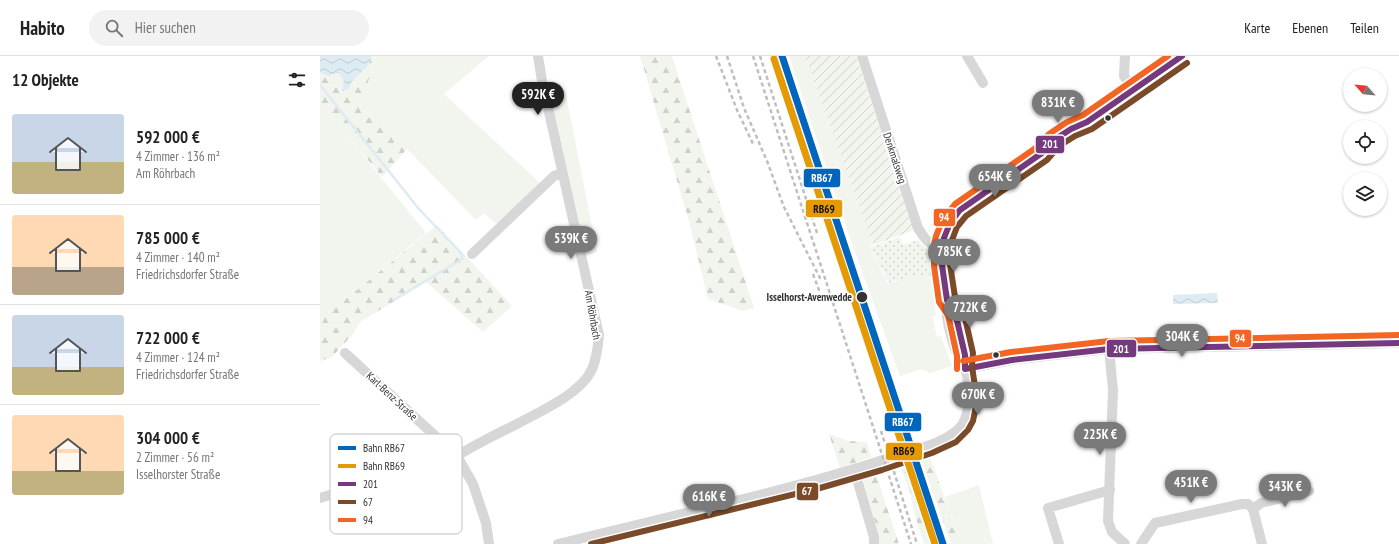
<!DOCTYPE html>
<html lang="de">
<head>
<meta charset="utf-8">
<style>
	body { margin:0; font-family:"PT Sans Narrow",sans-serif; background:#f2f2f2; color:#222; height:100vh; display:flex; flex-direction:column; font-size:15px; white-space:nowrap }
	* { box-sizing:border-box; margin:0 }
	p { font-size:13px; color:#767676 }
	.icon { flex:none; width:22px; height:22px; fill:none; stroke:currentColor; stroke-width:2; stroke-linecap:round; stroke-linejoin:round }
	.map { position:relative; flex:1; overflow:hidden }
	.details { display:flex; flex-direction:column; background:#fff; width:320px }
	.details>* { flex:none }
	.needle { width:26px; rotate:297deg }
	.buttons { position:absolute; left:1023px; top:12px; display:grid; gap:8px }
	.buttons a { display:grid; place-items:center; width:44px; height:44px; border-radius:50%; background:#fff; box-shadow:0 1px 3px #0004; font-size:20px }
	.price { position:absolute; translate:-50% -34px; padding:0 9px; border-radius:14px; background:#7a7a7a; color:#fff; font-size:13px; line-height:26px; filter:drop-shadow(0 1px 2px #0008) }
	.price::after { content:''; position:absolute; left:50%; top:24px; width:12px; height:9px; margin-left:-6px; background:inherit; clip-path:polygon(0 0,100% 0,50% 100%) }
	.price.active { background:#222; color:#fff }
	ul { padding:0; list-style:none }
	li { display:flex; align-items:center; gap:12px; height:100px; padding:0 12px }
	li+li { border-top:1px solid #e0e0e0 }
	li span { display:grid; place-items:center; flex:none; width:112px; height:80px; border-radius:4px; color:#555 }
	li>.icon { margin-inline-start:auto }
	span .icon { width:48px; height:48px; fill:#fffc; stroke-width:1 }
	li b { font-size:17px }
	h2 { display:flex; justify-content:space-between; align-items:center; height:48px; padding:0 12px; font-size:17px }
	header { display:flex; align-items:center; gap:24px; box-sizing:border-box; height:56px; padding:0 20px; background:#fff; border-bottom:1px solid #e0e0e0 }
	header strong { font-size:19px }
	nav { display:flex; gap:22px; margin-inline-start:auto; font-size:14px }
	.search { width:280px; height:36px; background:#f2f2f2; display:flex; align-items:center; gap:10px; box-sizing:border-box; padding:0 14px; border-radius:22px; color:#767676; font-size:15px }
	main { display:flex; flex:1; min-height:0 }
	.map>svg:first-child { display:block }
	.grass { fill:#f1f5ed }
	.forest { fill:url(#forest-firs) }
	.park { fill:url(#park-dots) }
	.garden { fill:url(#garden-furrows) }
	.water { fill:url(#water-waves) }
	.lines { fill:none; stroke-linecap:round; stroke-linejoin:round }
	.stream { stroke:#ddebf3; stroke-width:2.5 }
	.minor { stroke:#d7d7d7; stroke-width:10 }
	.rail { stroke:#bebebe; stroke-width:2.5; stroke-dasharray:4 3; stroke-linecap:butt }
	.bus-1-casing { stroke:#fff; stroke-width:9 }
	.bus-2-casing { stroke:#fff; stroke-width:9 }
	.bus-3-casing { stroke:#fff; stroke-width:9 }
	.bus-1 { stroke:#743a7d; stroke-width:6 }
	.bus-2 { stroke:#7a4b2a; stroke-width:6 }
	.bus-3 { stroke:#f26522; stroke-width:6 }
	.rail-1-casing { stroke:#fff; stroke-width:10 }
	.rail-2-casing { stroke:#fff; stroke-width:10 }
	.rail-1 { stroke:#0065bd; stroke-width:7 }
	.rail-2 { stroke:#e39a05; stroke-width:7 }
	.bus-dot { fill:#333; stroke:#fff; stroke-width:1.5 }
	.labels { text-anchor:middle; stroke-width:4; stroke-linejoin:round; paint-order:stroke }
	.street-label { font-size:11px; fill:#333; stroke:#fff }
	.stop-label { font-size:11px; font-weight:bold; fill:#333; stroke:#fff; text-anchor:end }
	.key { fill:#fff; stroke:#c2c2c2; stroke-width:1 }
	.key-label { font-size:11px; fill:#333 }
	.line-badge { stroke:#fff; stroke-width:1.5 }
	.badge-label { font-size:11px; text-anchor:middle; font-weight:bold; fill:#fff }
	.pale-badge-label { font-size:11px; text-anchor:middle; font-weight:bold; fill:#111 }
</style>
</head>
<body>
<header>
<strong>Habito</strong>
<div class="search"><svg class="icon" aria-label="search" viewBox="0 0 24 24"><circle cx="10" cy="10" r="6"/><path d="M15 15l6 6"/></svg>Hier suchen</div>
<nav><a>Karte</a><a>Ebenen</a><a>Teilen</a></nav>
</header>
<main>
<section class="details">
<h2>12 Objekte<svg class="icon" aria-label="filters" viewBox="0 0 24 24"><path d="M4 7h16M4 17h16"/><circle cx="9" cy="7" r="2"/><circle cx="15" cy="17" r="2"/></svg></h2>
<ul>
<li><span style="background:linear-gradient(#c9d6e8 60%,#c2b280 0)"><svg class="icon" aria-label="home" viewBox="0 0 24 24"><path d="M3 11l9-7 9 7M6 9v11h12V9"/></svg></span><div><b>592 000 €</b><p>4 Zimmer · 136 m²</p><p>Am Röhrbach</p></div></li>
<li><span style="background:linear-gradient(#ffd9b3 65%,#b9a48a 0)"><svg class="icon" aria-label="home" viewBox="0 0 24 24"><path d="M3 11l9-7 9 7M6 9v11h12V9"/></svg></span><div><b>785 000 €</b><p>4 Zimmer · 140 m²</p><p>Friedrichsdorfer Straße</p></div></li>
<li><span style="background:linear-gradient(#c9d6e8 65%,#c2b280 0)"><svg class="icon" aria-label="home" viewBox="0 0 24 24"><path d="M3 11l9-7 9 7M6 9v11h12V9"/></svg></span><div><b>722 000 €</b><p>4 Zimmer · 124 m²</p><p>Friedrichsdorfer Straße</p></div></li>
<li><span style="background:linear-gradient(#ffd9b3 70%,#c2b280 0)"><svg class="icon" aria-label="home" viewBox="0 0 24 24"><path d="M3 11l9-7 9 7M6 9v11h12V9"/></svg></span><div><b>304 000 €</b><p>2 Zimmer · 56 m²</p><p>Isselhorster Straße</p></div></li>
</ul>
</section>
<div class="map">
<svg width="1079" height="488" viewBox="0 0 1079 488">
	<defs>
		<pattern id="forest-firs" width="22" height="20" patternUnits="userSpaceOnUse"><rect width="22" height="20" fill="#f1f5ed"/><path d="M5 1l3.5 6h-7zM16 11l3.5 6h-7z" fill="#cfd2cc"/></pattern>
		<pattern id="park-dots" width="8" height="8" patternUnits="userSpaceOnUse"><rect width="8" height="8" fill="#f1f5ed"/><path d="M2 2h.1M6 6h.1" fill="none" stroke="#cfd2cc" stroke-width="1.8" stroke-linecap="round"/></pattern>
		<pattern id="garden-furrows" width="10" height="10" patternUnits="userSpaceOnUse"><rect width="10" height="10" fill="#f1f5ed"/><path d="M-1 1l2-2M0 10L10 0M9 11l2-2" fill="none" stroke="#cfd2cc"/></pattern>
		<pattern id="water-waves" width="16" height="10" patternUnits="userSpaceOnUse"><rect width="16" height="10" fill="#ddebf3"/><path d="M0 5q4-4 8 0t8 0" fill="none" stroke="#becad1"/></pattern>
	</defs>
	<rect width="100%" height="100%" fill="#fff"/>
	<path class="grass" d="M 55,0 L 169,0 L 124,38 L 220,127 L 176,168 L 164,157 L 156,164 L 87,93 L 41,53 Z
		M 469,0 L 485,0 L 548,174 L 554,189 L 550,190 L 568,228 L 599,218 L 613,224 L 616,260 L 612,260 L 617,281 L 621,280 L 632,310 L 610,317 L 601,313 L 580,320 L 530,182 Z
		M 245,34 L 277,196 L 265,200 L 229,35 Z
		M 0,46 L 106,177 L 6,259 L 0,272 Z
		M 659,429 L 673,488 L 641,488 L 625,441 Z"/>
	<path class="forest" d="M 0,0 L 55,0 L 41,53 L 87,93 L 62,121 L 0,46 Z
		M 320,0 L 352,0 L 434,252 L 423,255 L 388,243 L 369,165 Z
		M 117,169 L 192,250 L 163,276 L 106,226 L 40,266 L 33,278 L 12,301 L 0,305 L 0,272 L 6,259 Z
		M 509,378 L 529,385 L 547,386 L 551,401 L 520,412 Z
		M 609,398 L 641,488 L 631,488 L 600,400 Z
		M 585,405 L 597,437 L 613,488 L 604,488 L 595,460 L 590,436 L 579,407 Z
		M 555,415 L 579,488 L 559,488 L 559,480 L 543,423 L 545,418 Z"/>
	<path class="park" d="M 580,181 L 583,189 L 598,184 L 603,190 L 612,197 L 613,223 L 599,218 L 569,227 L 551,191 Z"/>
	<path class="garden" d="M 485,0 L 536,0 L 594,174 L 554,189 L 548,174 Z"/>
	<path class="water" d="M 0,0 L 51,0 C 51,11 40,16 33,24 C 31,26 30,30 29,33 L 22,35 L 24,25 L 18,16 L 8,20 L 0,16 Z
		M 897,237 L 898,247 L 853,248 L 853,239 Z"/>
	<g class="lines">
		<path class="stream" d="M 0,29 L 99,153 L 142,198 L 142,203 L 74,244"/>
		<path class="minor" d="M 542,0 L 598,172 C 606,185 607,187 622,191
			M 647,0 L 663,27
			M 805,0 L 804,20 L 813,34
			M 152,198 L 234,120 L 242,117
			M 627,244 L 635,256 L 645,299 L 644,310
			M 789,293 L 793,334 L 788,465 L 792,476 L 805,488
			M 25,297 L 137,400 L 153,428 L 166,467 L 169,488
			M 645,313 L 692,304 L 789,293 L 1079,287
			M 534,413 L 554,481 L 554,488
			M 0,442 L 137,400 C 156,388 177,378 197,368 C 219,356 260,338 271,315 C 276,306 278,290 279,279 L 222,25 L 218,0
			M 933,453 L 941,447 L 989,435
			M 238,488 C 294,474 351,461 407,447 C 465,433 522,418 578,399 C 598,393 629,386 642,369 C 651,356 650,324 644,310 C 640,303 637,299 634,290 C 631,280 627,267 627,257 C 627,252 628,247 627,242 C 623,216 616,188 632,165 C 642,151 656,143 669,133 C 688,120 707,108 725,95 C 742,87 754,78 767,66 L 862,0
			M 739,488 L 728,452 L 790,434
			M 821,488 L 835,467 L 922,448 L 928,448 L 933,453 L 942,488"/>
		<path class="rail" d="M 396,0 L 417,54 L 434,90
			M 407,0 L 424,52 L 447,105 L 464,151 L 501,224
			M 433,0 L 591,488
			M 440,0 L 497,177
			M 493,218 L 503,245
			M 561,375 L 597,488"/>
		<defs>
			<path id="bus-1" d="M 645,313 L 645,299 L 635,256 L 627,244 L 622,209 L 622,191 L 624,182 L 630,167 L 640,154 L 722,97 L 734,84 L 751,73 L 767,66 L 862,0
				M 645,313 L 692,304 L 789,293 L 1079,287"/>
			<path id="bus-2" d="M 271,488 L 500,432 L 562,414 L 612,397 L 636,386 L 648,374 L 653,365 L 657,345 L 652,310 L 653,297 L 643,253 L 635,241 L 630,208 L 630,192 L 632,184 L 637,171 L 646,160 L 727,104 L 739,90 L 755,80 L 772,73 L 867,7"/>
			<path id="bus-3" d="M 643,305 L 691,296 L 789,285 L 1079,279
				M 637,313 L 637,300 L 628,259 L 619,246 L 614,210 L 614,189 L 616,180 L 623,163 L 635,148 L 717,91 L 729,78 L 747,66 L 763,59 L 848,0"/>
		</defs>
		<use href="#bus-1" class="bus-1-casing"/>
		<use href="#bus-2" class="bus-2-casing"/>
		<use href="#bus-3" class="bus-3-casing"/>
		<use href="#bus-1" class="bus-1"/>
		<use href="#bus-2" class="bus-2"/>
		<use href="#bus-3" class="bus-3"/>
		<defs>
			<path id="rail-1" d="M 462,0 L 623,488"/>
			<path id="rail-2" d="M 454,3 L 615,488"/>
		</defs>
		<use href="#rail-1" class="rail-1-casing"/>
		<use href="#rail-2" class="rail-2-casing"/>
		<use href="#rail-1" class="rail-1"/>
		<use href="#rail-2" class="rail-2"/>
	</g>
	<g class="bus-dot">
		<circle cx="788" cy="62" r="3.5"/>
		<circle cx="542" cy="241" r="6"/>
		<circle cx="676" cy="299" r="3.5"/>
	</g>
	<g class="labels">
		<g class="street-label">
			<text transform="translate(575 102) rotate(72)" y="4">Denkmalsweg</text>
			<text transform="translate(273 259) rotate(80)" y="4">Am Röhrbach</text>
			<text transform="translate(72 340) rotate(43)" y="4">Karl-Benz-Straße</text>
		</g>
		<g class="stop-label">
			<text x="532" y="245">Isselhorst-Avenwedde</text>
		</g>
	</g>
	<rect x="10" y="378" width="132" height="100" rx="6" class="key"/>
	<rect x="18" y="390" width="18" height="4" fill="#0065bd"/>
	<rect x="18" y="408" width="18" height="4" fill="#e39a05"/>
	<rect x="18" y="426" width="18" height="4" fill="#743a7d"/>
	<rect x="18" y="444" width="18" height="4" fill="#7a4b2a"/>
	<rect x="18" y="462" width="18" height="4" fill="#f26522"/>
	<g class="key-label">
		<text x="43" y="396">Bahn RB67</text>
		<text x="43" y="414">Bahn RB69</text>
		<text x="43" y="432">201</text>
		<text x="43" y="450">67</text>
		<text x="43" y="468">94</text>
	</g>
	<g class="line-badge">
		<rect x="715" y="79" width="30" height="19" rx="4" fill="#743a7d"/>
		<rect x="483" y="112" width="38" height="20" rx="4" fill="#0065bd"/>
		<rect x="485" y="143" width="38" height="19" rx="4" fill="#e39a05"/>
		<rect x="613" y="152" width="23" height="19" rx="4" fill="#f26522"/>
		<rect x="909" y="273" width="23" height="19" rx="4" fill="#f26522"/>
		<rect x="786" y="283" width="31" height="19" rx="4" fill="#743a7d"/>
		<rect x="564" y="356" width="38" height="20" rx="4" fill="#0065bd"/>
		<rect x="565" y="386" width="38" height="19" rx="4" fill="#e39a05"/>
		<rect x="476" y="426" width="23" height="19" rx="4" fill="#7a4b2a"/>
	</g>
	<g class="badge-label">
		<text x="730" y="92">201</text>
		<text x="502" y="126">RB67</text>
		<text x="624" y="165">94</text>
		<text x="920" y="286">94</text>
		<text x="801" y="297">201</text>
		<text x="583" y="370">RB67</text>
		<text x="487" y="439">67</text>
	</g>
	<g class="pale-badge-label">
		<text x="504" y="157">RB69</text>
		<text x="584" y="399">RB69</text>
	</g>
</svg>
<div class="buttons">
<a><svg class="needle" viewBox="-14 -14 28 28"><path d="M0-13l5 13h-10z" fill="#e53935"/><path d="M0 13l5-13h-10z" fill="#767676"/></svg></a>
<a><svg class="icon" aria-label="locate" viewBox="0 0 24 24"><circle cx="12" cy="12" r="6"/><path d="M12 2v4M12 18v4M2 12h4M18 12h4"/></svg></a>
<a><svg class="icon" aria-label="layers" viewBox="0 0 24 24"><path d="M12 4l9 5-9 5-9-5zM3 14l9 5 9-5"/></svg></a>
</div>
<b class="price active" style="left:218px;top:60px">592K €</b>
<b class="price" style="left:738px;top:68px">831K €</b>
<b class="price" style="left:675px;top:142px">654K €</b>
<b class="price" style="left:251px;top:204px">539K €</b>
<b class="price" style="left:634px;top:217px">785K €</b>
<b class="price" style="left:650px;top:273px">722K €</b>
<b class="price" style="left:862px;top:302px">304K €</b>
<b class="price" style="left:658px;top:360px">670K €</b>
<b class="price" style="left:780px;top:400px">225K €</b>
<b class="price" style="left:871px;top:448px">451K €</b>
<b class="price" style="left:965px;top:452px">343K €</b>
<b class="price" style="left:389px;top:462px">616K €</b>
</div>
</main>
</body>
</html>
